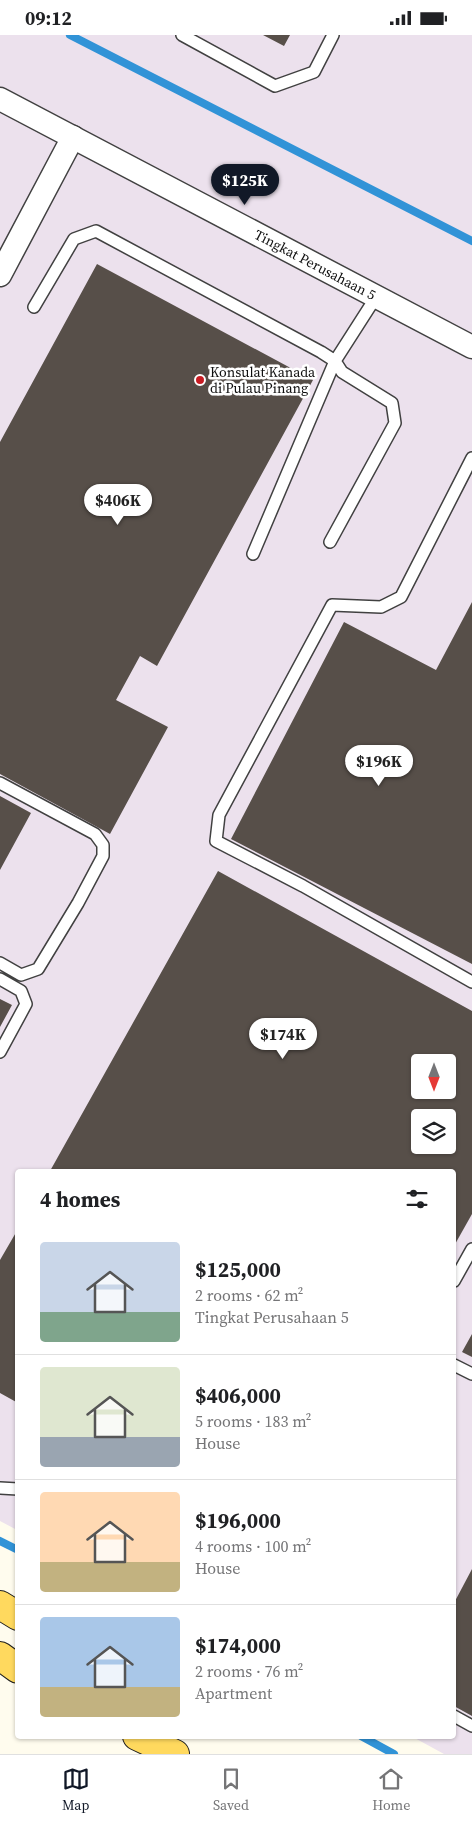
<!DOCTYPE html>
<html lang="en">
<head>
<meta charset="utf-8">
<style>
	body { margin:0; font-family:"Source Serif 4",serif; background:#f2f2f2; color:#202124; height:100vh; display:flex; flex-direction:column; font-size:19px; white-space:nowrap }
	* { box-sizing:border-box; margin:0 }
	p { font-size:16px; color:#757577 }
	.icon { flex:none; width:28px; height:28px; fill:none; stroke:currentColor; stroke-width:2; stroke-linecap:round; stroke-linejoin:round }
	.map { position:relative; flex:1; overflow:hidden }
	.side { position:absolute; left:15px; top:1134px; width:441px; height:570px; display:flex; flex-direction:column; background:#fff; border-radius:5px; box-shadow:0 1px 4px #0004 }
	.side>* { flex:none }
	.needle { width:32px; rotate:180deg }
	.tools { position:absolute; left:411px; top:1019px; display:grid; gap:10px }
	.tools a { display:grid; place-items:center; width:45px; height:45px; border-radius:5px; background:#fff; box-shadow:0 1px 4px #0004; font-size:25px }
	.price { position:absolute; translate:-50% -42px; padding:0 11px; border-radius:18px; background:#fff; color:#222; font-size:16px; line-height:32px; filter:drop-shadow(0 1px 2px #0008) }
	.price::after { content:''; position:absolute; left:50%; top:30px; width:15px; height:11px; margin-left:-8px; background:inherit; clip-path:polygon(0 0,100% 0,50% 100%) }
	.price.current { background:#111827; color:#fff }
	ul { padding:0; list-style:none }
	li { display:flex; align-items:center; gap:15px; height:125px; padding:0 25px }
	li+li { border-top:1px solid #e0e0e0 }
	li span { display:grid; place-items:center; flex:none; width:140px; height:100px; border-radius:5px; color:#555 }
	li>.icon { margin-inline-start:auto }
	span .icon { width:60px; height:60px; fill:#fffc; stroke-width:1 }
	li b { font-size:21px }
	h2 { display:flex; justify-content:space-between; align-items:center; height:60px; padding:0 25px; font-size:21px }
	.status { display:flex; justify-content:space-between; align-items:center; height:35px; padding:0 25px; background:#fff; direction:ltr }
	.status svg { height:14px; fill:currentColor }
	.dock { display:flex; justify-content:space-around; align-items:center; height:70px; border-top:1px solid #e0e0e0; background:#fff; font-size:14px; color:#757577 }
	.dock a { display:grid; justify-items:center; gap:2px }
	.dock .current { color:#111827 }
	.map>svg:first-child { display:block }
	.industrial { fill:#ece1ed; fill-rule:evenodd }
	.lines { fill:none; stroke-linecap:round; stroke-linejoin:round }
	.stream { stroke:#3193d7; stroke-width:8 }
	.building { fill:#574f49; fill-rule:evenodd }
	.service-casing { stroke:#414141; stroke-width:14 }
	.minor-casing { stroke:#414141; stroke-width:25 }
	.primary-casing { stroke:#1f1f1f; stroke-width:30 }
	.service { stroke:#fff; stroke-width:11 }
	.minor { stroke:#fff; stroke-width:22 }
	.primary { stroke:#ffd95e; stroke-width:28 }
	.poi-dot { fill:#c81c23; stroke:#fff; stroke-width:2 }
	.labels { text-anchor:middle; stroke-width:5; stroke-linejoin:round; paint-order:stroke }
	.street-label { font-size:14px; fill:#0e0e0e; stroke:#fff }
	.poi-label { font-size:14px; fill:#0e0e0e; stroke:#fff; text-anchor:start }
</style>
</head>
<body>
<div class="status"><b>09:12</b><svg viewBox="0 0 49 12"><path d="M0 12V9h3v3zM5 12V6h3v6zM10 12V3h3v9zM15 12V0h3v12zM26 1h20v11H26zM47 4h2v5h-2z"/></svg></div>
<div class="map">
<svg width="472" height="1719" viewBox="0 0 472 1719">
	<rect width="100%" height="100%" fill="#fffcee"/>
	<path class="industrial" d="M 0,0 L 472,0 L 472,1719 L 444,1719 L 411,1701 L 454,1701 L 454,1136 L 18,1136 L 17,1495 L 0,1486 ZM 420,1028 L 448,1028 L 448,1055 L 420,1055 ZM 420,1082 L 448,1082 L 448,1110 L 420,1110 Z"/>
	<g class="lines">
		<path class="stream" d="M 70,0 L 472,206
			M 0,1506 L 18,1515
			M 361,1701 L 394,1719"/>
	</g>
	<path class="building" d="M 263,0 L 290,0 L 284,11 Z
		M 97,229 L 313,345 L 157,631 L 140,621 L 116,665 L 168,692 L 110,799 L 0,739 L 0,407 Z
		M 472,567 L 472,929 L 231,804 L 344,587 L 436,635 Z
		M 0,761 L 31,778 L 0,835 Z
		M 218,836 L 472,976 L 472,1179 L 454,1211 L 454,1136 L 50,1136 ZM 420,1028 L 448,1028 L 448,1055 L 420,1055 ZM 420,1082 L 448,1082 L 448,1110 L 420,1110 Z
		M 0,964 L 12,970 L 0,992 Z
		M 18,1194 L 18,1368 L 0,1358 L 0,1225 Z
		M 472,1299 L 472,1322 L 462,1317 Z
		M 472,1534 L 472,1681 L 454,1671 L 454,1568 Z"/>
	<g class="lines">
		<defs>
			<path id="service" d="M 182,0 L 275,51 L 314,37 L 333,0
				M 34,272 L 74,204 L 96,196 L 321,317 L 335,326 L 376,262
				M 472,423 L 401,562 L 381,572 L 332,570 L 219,780 L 216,806 L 303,851 L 472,947
				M 253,519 L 335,326 L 342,337 L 392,368 L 395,388 L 330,507
				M 0,748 L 95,799 L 103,810 L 103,821 L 78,868 L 38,934 L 21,940 L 0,928
				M 0,944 L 21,956 L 26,969 L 0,1017
				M 454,1246 L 472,1214
				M 454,1330 L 472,1339
				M 0,1453 L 18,1454
				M 454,1681 L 472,1691"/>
			<g id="minor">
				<path id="s1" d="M 0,64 L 472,312"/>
				<path d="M 0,240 L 73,102"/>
			</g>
			<path id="primary" d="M 0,1570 L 18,1581
				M 0,1621 L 18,1634
				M 137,1701 L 175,1719"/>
		</defs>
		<use href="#service" class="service-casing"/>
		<use href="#minor" class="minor-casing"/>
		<use href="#primary" class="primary-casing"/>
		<use href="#service" class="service"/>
		<use href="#minor" class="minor"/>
		<use href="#primary" class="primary"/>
	</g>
	<circle class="poi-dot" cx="200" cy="345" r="5"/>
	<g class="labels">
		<g class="street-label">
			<text dy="5" stroke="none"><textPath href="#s1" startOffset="356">Tingkat Perusahaan 5</textPath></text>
		</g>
		<g class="poi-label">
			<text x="210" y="342">Konsulat Kanada<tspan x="210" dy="16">di Pulau Pinang</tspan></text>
		</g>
	</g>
</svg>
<div class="tools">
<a><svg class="needle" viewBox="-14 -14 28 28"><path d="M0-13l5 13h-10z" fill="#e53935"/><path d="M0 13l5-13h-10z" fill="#757577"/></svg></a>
<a><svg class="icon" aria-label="layers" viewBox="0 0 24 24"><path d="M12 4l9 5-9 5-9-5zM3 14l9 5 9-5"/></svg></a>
</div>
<b class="price current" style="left:245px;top:171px">$125K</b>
<b class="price" style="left:118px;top:491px">$406K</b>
<b class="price" style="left:379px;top:752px">$196K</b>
<b class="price" style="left:283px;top:1025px">$174K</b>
<section class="side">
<h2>4 homes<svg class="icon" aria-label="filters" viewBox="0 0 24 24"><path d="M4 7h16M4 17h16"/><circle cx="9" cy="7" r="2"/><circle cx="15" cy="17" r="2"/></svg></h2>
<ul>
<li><span style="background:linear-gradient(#c9d6e8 70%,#7fa58c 0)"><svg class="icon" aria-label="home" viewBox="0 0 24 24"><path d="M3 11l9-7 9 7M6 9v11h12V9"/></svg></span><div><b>$125,000</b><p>2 rooms · 62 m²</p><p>Tingkat Perusahaan 5</p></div></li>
<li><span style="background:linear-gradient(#dfe7d0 70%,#9aa5b1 0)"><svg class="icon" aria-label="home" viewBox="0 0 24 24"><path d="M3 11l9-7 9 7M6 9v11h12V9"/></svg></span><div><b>$406,000</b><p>5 rooms · 183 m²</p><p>House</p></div></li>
<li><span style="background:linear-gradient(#ffd9b3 70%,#c2b280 0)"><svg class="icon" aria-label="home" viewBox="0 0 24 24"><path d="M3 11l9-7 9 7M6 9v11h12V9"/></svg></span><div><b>$196,000</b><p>4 rooms · 100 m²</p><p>House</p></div></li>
<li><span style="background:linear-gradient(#a9c7e8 70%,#c2b280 0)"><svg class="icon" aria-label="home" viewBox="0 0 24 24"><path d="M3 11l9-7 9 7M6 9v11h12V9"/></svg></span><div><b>$174,000</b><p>2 rooms · 76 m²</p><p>Apartment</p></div></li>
</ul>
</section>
</div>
<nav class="dock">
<a class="current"><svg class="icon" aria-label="map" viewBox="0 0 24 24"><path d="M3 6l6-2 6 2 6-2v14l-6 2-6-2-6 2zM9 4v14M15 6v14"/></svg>Map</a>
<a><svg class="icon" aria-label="saved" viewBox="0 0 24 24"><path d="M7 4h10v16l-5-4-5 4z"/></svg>Saved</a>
<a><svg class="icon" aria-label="home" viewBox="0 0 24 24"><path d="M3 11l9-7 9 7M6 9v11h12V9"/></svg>Home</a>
</nav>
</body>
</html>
